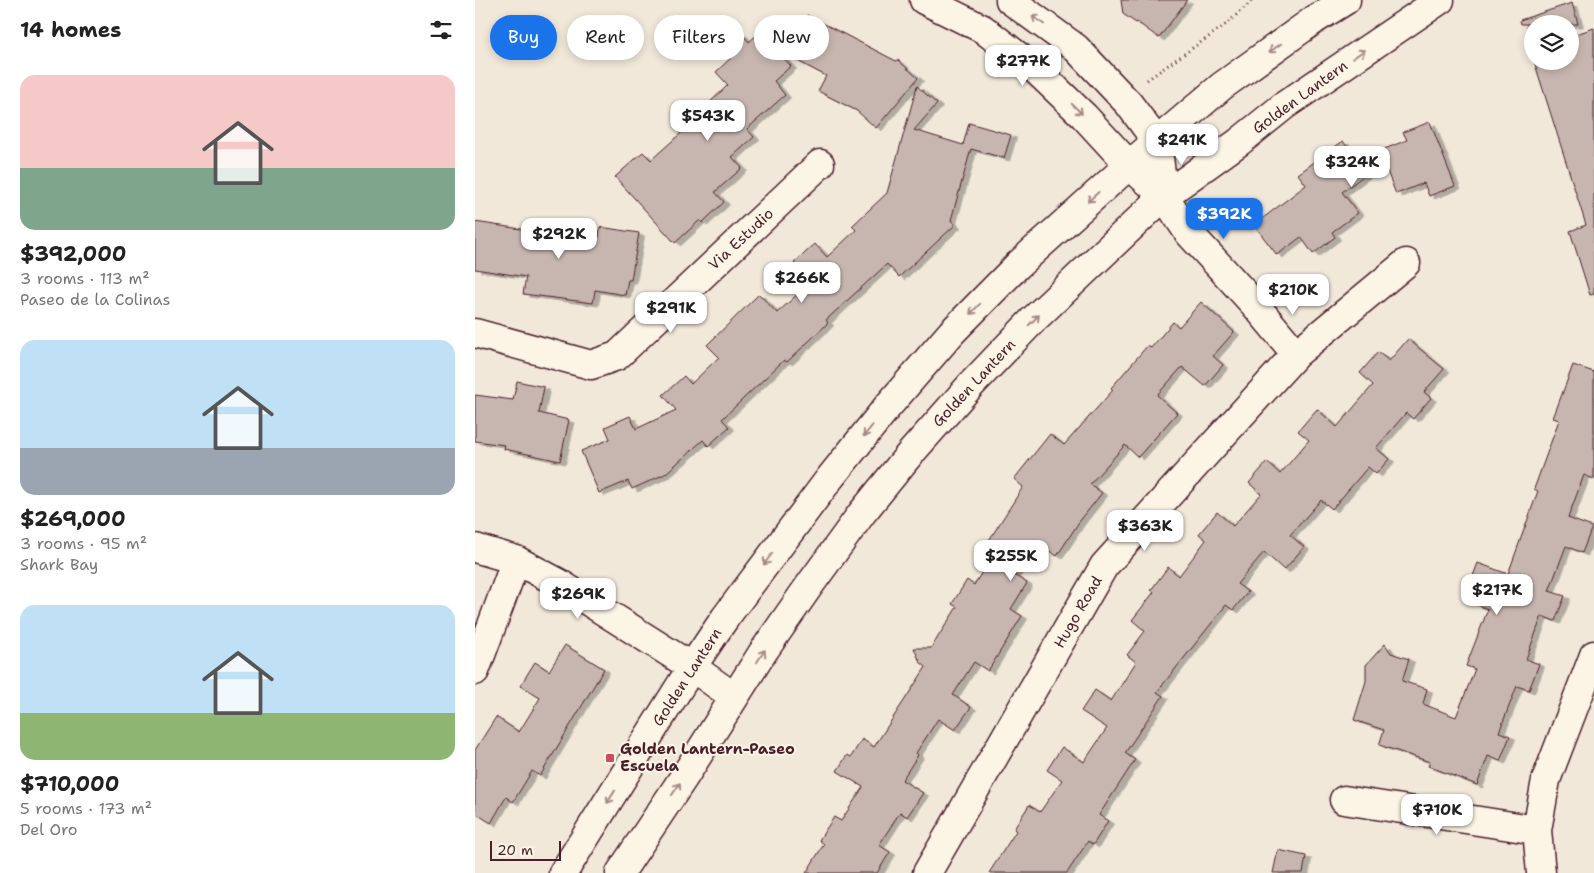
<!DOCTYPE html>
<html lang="en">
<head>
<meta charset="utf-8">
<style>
	body { margin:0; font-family:"Shantell Sans",sans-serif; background:#f6f6f6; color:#222; height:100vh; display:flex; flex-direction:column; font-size:19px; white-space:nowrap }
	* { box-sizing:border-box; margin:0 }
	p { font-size:16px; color:#767676 }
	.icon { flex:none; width:28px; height:28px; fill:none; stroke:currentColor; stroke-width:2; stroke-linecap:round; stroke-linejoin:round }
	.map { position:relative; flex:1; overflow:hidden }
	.sheet { display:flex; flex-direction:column; background:#fff; width:475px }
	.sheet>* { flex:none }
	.hud { position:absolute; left:15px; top:15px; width:475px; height:45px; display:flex; gap:10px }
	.controls { position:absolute; left:1049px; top:15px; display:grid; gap:10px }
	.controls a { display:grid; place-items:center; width:55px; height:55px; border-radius:50%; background:#fff; box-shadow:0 2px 8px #0003; font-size:25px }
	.scale { position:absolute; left:15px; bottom:12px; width:71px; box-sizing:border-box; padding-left:5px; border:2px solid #4a1f2b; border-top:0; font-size:14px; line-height:18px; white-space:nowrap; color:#4a1f2b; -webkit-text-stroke:4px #fcf5e5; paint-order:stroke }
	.price { position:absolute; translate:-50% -42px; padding:0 11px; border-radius:10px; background:#fff; color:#222; font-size:16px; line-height:32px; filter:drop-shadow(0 1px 2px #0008) }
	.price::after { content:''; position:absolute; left:50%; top:30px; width:15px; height:11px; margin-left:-8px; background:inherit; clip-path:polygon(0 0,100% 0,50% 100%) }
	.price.on { background:#1a73e8; color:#fff }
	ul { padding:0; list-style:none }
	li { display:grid; align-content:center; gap:10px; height:265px; padding:0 20px }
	li span { display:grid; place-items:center; height:155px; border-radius:15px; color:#555 }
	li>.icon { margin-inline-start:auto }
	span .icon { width:90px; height:90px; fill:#fffc; stroke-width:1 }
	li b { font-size:21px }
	h2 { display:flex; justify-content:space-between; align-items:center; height:60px; padding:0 20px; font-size:21px }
	.tag { padding:0 18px; border-radius:22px; background:#fff; box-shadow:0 2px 8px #0003; font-size:18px; line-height:45px }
	.tag.on { background:#1a73e8; color:#fff }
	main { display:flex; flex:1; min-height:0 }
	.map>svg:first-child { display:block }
	.building { fill:#c7b6af; stroke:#4a1f2b; filter:url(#shadow) }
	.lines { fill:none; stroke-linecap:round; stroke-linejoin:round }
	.minor-casing { stroke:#4a1f2b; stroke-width:31 }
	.major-casing { stroke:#4a1f2b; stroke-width:31 }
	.path { stroke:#4a1f2b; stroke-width:3; stroke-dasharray:1 4; stroke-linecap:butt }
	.minor { stroke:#fcf5e5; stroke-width:28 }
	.major { stroke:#fcf5e5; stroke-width:28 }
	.oneway { stroke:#a38a88 }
	.poi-dot { fill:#d1495b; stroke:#fcf5e5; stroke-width:2 }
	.labels { text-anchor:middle; stroke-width:4; stroke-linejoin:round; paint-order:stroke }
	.street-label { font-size:15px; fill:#4a1f2b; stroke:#fcf5e5 }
	.poi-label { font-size:15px; font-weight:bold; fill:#4a1f2b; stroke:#fcf5e5; text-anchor:start }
</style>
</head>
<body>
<main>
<section class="sheet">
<h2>14 homes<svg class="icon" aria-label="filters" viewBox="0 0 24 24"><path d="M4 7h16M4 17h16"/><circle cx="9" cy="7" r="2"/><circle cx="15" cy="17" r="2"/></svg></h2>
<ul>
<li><span style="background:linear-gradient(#f6c9c9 60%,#7fa58c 0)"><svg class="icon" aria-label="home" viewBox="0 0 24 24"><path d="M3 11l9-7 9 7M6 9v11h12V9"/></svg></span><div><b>$392,000</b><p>3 rooms · 113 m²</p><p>Paseo de la Colinas</p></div></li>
<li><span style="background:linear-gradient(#bfe0f5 70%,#9aa5b1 0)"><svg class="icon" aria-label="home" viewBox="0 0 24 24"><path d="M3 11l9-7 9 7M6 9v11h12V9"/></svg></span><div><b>$269,000</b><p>3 rooms · 95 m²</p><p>Shark Bay</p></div></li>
<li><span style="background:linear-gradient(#bfe0f5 70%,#8fb573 0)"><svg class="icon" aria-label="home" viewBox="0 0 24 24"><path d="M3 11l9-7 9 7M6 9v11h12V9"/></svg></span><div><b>$710,000</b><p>5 rooms · 173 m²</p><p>Del Oro</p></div></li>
</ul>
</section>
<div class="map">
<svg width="1119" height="873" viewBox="0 0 1119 873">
	<defs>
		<filter id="shadow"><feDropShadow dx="5.5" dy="3" stdDeviation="0" flood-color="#0004"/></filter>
	</defs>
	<rect width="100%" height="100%" fill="#f1e8da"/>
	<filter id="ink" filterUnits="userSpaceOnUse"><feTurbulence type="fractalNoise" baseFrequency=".02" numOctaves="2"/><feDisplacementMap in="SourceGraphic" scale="10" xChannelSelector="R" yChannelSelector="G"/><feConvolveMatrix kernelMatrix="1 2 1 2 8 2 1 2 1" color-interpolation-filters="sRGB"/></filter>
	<g filter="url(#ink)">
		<path class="building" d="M 646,0 L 712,0 L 684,38 L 662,22 L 661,23 L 648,14 Z
			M 1097,3 L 1103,24 L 1046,24 L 1045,20 Z
			M 332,15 L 421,61 L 423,60 L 443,78 L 401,128 L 382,111 L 343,91 L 351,76 L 311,55 Z
			M 1119,28 L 1119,294 L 1115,295 L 1095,231 L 1111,225 L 1059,61 L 1095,61 L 1095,36 Z
			M 285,32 L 316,66 L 299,81 L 310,95 L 272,129 L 279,137 L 257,157 L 267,168 L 240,192 L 249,202 L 227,223 L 225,220 L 200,243 L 140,177 L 168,152 L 176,160 L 234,108 L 232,105 L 253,85 L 241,72 L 260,54 L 252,46 L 266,33 L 274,42 Z
			M 442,86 L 462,104 L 439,130 L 488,145 L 494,123 L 536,135 L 529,158 L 496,149 L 476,220 L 480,225 L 424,277 L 412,264 L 351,320 L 353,323 L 312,362 L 309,360 L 247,419 L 254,427 L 233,446 L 228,440 L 190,474 L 157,489 L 153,481 L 124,493 L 106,451 L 135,439 L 130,427 L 155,416 L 161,429 L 201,410 L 188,395 L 209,376 L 216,384 L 244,357 L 232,345 L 284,294 L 302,313 L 336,282 L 319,263 L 340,244 L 352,257 L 381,230 L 377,226 L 412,193 Z
			M 955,122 L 980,186 L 954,196 L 949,183 L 921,194 L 908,161 L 867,192 L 883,213 L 857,232 L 860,237 L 838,254 L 826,237 L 802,255 L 779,225 L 831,185 L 823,174 L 868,141 L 882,160 L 932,140 L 928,132 Z
			M 0,222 L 99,237 L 99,233 L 124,237 L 125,227 L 164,233 L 156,280 L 153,280 L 150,295 L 120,290 L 118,303 L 48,294 L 51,277 L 0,269 Z
			M 726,302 L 759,332 L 738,356 L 748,365 L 730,386 L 707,367 L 682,395 L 702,413 L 663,457 L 650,445 L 615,484 L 627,493 L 604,522 L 582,556 L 560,542 L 539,575 L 552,583 L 536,609 L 547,616 L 513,671 L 499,662 L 478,695 L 496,707 L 480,730 L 463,719 L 441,753 L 443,755 L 427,780 L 448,793 L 432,817 L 425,812 L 404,845 L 415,852 L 402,873 L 331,873 L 349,844 L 344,840 L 359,817 L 366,821 L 388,787 L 362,771 L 372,755 L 376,757 L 387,739 L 399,747 L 451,667 L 445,662 L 439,648 L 456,648 L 482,607 L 477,604 L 492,580 L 499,585 L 520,551 L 511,545 L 548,487 L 539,479 L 575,434 L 589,445 L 638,390 L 636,388 L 673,345 L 676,348 L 698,322 L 704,327 Z
			M 933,339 L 969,369 L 949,392 L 956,398 L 938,419 L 931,413 L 901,448 L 914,459 L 901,474 L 893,467 L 857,509 L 846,500 L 815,535 L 829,547 L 809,570 L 789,552 L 762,584 L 773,592 L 758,610 L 751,605 L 682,692 L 688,696 L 650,753 L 660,760 L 624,815 L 633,821 L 618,845 L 613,841 L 592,873 L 514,873 L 541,831 L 539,829 L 554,805 L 565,812 L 587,780 L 572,770 L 587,747 L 609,762 L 632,728 L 606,711 L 620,690 L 636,701 L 661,662 L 652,655 L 670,631 L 657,620 L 679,592 L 676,590 L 693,567 L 704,576 L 731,540 L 724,534 L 742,512 L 758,526 L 786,494 L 774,483 L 792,462 L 805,474 L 834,440 L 823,431 L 842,409 L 862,427 L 898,385 L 885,373 L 903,352 L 914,361 Z
			M 1098,365 L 1119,372 L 1119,479 L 1109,475 L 1093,518 L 1117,527 L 1107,553 L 1091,546 L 1074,591 L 1090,596 L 1080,621 L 1067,616 L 1051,659 L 1064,664 L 1054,690 L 1042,686 L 1024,732 L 1035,736 L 1025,761 L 1013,756 L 1002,785 L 953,766 L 955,762 L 904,745 L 909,730 L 879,720 L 891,681 L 891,665 L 910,644 L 916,653 L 934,659 L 927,681 L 952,689 L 948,704 L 981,717 L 1000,669 L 991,666 L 1013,609 L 1000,604 L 1007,585 L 996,581 L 1003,563 L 1033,574 L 1063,491 L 1059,489 L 1084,420 L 1078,418 Z
			M 42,381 L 69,387 L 64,413 L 94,420 L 85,461 L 29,449 L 30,445 L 0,441 L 0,395 L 38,400 Z
			M 90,645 L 129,669 L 65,776 L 57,771 L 38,802 L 31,797 L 16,823 L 0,813 L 0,750 L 21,717 L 44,732 L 65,698 L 45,686 L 60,662 L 74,671 Z
			M 803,850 L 831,856 L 828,873 L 798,873 Z"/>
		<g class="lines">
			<defs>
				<path id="minor" d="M 689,196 L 713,232 L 781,306 L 821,354
					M 0,333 L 116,365 L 142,356 L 345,164
					M 0,548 L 41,560 L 84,583 L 217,667 L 259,697
					M 0,671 L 41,560
					M 869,800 L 1062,830
					M 452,873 L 629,566 L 821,354 L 931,263
					M 1066,873 L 1062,830 L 1071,780 L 1119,655"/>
				<path id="major" d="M 449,0 L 508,29 L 561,70 L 609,116 L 654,165 L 689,196
					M 535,0 L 601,48 L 654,104 L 682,142 L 689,196
					M 88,873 L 217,667 L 250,618 L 355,478 L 413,406 L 477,332 L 543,265 L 654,165 L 747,86 L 839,20 L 871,0
					M 145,873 L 209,777 L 288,652 L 334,586 L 387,513 L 434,455 L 495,386 L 559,319 L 689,196 L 764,142 L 810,105 L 965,0"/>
			</defs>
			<use href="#minor" class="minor-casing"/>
			<use href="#major" class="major-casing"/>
			<path class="path" d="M 672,80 L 749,26 L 778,0"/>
			<use href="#minor" class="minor"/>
			<use href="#major" class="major"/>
		</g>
		<defs><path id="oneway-shaft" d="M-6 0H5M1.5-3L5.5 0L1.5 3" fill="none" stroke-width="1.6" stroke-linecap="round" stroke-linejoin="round" transform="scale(1.25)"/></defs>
		<g class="oneway">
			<use href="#oneway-shaft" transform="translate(563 20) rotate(-144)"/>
			<use href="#oneway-shaft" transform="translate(800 48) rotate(145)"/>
			<use href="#oneway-shaft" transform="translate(884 54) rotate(-34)"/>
			<use href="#oneway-shaft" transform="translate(602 109) rotate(44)"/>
			<use href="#oneway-shaft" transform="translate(618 197) rotate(138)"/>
			<use href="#oneway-shaft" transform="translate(500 309) rotate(134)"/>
			<use href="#oneway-shaft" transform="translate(559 320) rotate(-45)"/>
			<use href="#oneway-shaft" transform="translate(393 431) rotate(129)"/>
			<use href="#oneway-shaft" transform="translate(293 559) rotate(127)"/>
			<use href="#oneway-shaft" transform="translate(286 656) rotate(-57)"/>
			<use href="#oneway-shaft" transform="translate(201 789) rotate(-56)"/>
			<use href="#oneway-shaft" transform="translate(136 797) rotate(122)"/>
		</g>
	</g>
	<rect class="poi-dot" x="130" y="753" width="10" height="10" rx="2.5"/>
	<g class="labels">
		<g class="street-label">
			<text transform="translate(825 97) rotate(-36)" y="5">Golden Lantern</text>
			<text transform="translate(266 239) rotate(-43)" y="5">Via Estudio</text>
			<text transform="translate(499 383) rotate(-47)" y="5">Golden Lantern</text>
			<text transform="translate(603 612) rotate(-60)" y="5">Hugo Road</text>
			<text transform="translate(212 677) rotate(-57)" y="5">Golden Lantern</text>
		</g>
		<g class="poi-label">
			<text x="145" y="754">Golden Lantern-Paseo<tspan x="145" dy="17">Escuela</tspan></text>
		</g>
	</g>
</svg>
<div class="controls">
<a><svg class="icon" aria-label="layers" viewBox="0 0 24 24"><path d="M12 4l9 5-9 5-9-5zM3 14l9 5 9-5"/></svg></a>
</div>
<div class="scale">20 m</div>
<b class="price" style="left:548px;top:87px">$277K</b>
<b class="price" style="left:233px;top:142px">$543K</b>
<b class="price" style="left:707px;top:166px">$241K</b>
<b class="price" style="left:877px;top:188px">$324K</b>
<b class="price on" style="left:749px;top:240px">$392K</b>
<b class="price" style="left:84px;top:260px">$292K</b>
<b class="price" style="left:327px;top:304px">$266K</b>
<b class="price" style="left:818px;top:316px">$210K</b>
<b class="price" style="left:196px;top:334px">$291K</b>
<b class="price" style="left:670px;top:552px">$363K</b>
<b class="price" style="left:536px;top:582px">$255K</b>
<b class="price" style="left:1022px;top:616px">$217K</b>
<b class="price" style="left:103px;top:620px">$269K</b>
<b class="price" style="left:962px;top:836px">$710K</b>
<div class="hud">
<a class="tag on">Buy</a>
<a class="tag">Rent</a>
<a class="tag">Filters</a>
<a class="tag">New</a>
</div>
</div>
</main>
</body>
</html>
